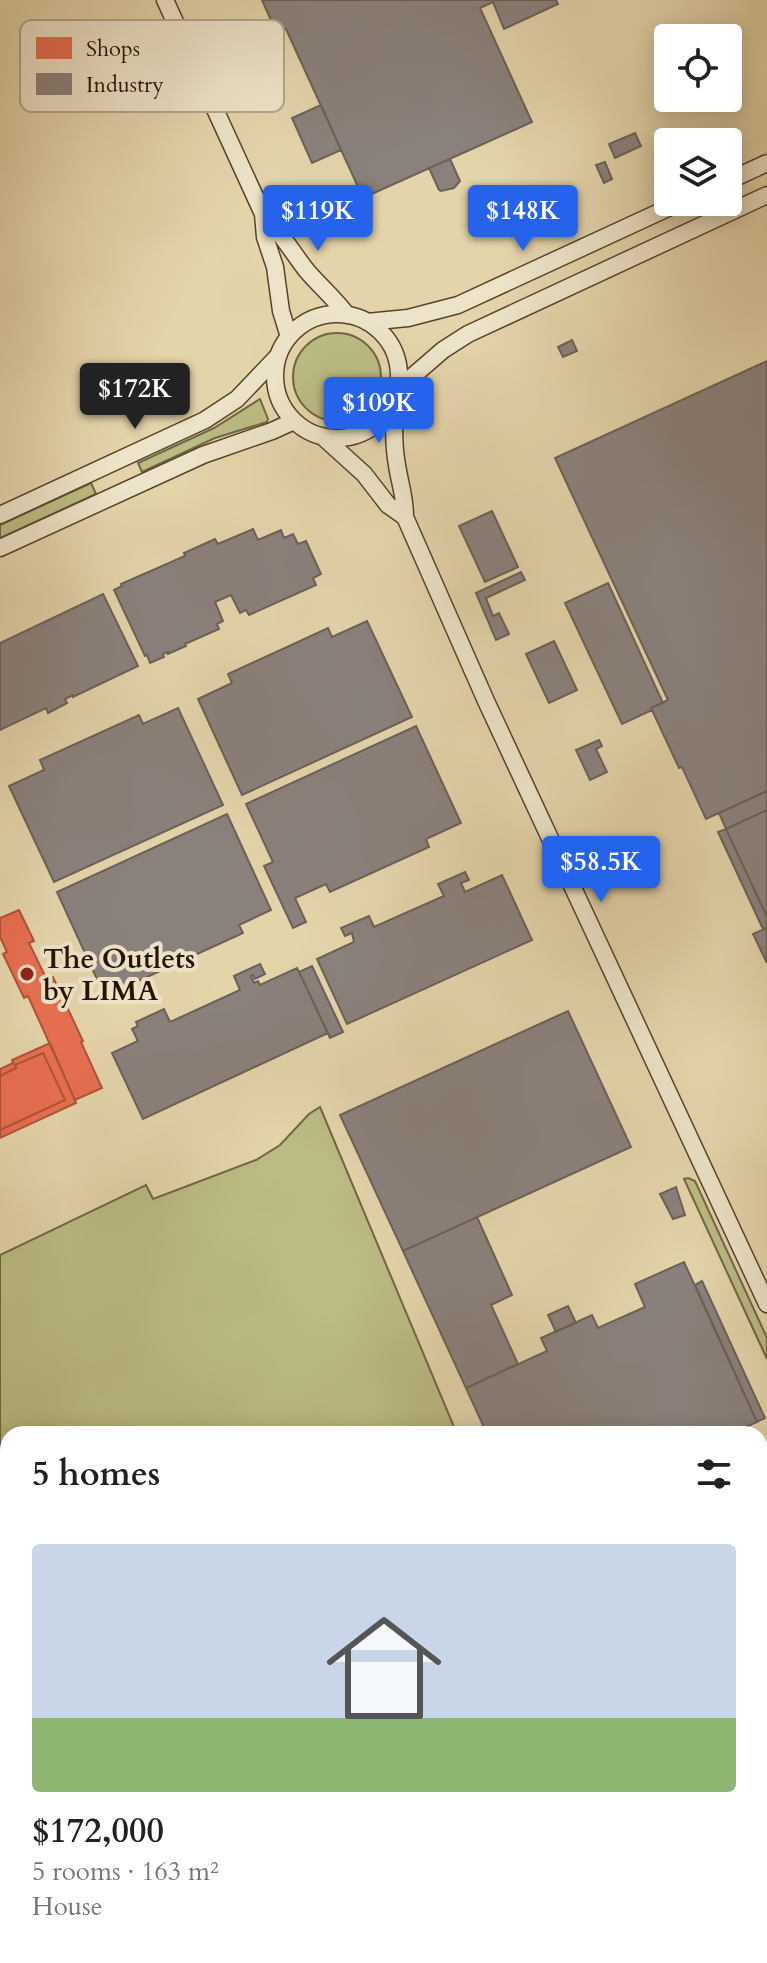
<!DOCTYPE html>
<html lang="en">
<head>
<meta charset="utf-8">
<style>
	body { margin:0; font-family:Cardo,serif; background:#f2f2f2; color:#202124; height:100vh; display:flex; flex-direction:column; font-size:30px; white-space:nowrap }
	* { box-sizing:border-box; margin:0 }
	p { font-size:26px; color:#757577 }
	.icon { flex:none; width:44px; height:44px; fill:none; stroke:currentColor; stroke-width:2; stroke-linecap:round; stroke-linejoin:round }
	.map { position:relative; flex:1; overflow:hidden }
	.details { position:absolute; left:0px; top:1426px; width:768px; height:538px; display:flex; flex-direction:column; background:#fff; border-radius:24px 24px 0 0; box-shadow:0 4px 20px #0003 }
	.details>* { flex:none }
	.tools { position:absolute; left:654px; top:24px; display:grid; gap:16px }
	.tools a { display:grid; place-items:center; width:88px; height:88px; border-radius:8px; background:#fff; box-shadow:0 4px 20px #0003; font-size:40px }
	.price { position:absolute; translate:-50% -68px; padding:0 18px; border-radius:8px; background:#2563eb; color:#fff; font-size:26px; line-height:52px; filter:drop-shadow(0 2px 4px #0008) }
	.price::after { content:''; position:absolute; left:50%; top:48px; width:24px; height:18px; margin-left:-12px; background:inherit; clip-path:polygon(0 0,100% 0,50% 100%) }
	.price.active { background:#222; color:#fff }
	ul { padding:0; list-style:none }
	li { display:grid; align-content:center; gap:16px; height:424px; padding:0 32px }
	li+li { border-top:2px solid #e0e0e0 }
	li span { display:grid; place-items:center; height:248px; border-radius:8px; color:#555 }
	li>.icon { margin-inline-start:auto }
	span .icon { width:144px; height:144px; fill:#fffc; stroke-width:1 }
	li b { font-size:34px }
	h2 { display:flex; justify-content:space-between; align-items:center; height:96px; padding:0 32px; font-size:34px }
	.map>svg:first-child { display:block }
	.green { fill:#bbbb84; stroke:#726742; stroke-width:2 }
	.shops { fill:#e76f51; stroke:#ae5339; stroke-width:2 }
	.industry { fill:#8a817c; stroke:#6d6057; stroke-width:2 }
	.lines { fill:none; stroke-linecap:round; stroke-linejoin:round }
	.street-casing { stroke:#57432a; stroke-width:19 }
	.street { stroke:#ede3c8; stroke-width:16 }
	.poi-dot { fill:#8f2418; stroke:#ede3c8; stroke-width:3 }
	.labels { text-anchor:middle; stroke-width:8; stroke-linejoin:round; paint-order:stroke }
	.poi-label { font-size:28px; font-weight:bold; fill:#281300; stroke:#ede3c8; text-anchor:start }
	.key { fill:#ede3c8; stroke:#b2a58c; stroke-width:2 }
	.key-label { font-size:22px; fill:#281300 }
</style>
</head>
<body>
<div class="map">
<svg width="767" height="1963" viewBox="0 0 767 1963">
	<rect width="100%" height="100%" fill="#e4d4aa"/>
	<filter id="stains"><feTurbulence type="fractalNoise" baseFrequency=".0025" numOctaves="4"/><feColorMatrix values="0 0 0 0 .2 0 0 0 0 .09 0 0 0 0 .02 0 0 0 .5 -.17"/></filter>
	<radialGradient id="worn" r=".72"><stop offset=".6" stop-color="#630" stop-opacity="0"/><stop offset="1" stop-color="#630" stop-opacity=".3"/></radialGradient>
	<path class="green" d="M293 377a44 44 0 1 1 88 0a44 44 0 1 1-88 0Z
		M 260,399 L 268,419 L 267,422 L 215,438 L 142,472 L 138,463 L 214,428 Z
		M 91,483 L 96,494 L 0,538 L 0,525 Z
		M 320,1107 L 457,1434 L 8,1434 L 8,1529 L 0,1511 L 0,1255 L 146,1185 L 153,1199 L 256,1160 L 280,1145 L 309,1114 Z
		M 688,1178 L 695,1181 L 767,1338 L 767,1359 L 684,1179 Z
		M 257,1956 L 660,1956 L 663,1963 L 253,1963 Z"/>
	<path class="shops" d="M 19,910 L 34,941 L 29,943 L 47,980 L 53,977 L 83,1041 L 81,1042 L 102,1088 L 75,1100 L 28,996 L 24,998 L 3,954 L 7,952 L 0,937 L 0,918 Z
		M 50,1043 L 76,1103 L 0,1138 L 0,1130 L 65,1100 L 43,1053 L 15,1065 L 16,1068 L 0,1076 L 0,1069 L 13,1063 L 12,1060 Z
		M 43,1053 L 65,1100 L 0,1130 L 0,1076 L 16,1068 L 15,1065 Z"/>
	<path class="industry" d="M 262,0 L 556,0 L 558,4 L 504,29 L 493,2 L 480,8 L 532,122 L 363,198 L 286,29 L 277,34 Z
		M 321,105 L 341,150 L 312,163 L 292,118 Z
		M 635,133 L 641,146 L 615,158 L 609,144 Z
		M 450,159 L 460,181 L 454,188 L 441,191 L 439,190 L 429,168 Z
		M 605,162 L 612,179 L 604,183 L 596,165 Z
		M 572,340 L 577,351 L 563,357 L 558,347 Z
		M 767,361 L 767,791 L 706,819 L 682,767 L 679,768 L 651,708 L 668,700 L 555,458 Z
		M 492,511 L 518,567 L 485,582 L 459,526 Z
		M 253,529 L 258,540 L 281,530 L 284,538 L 293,534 L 298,544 L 306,541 L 321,574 L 313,578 L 316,585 L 249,615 L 246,610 L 240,613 L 231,595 L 215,602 L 223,621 L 217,624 L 219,629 L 185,644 L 186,646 L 168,654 L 168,652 L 163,654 L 164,657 L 150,663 L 147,655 L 145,656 L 114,590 L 122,586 L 121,584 L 185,556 L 184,553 L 215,539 L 218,544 Z
		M 521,572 L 525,580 L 486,598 L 493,616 L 499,613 L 509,634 L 496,640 L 476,593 Z
		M 608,583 L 663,703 L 651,708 L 652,710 L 622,724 L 565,603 Z
		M 103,594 L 138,666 L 73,697 L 73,695 L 65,699 L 67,703 L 48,713 L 46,708 L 0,730 L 0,643 Z
		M 367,621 L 412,717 L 242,795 L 198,699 L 232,683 L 228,674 L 328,628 L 332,637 Z
		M 554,641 L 577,690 L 549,703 L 526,654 Z
		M 178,708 L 223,805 L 54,882 L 9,786 L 44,770 L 40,760 L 139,715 L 143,724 Z
		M 416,726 L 461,823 L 426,839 L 429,847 L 330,892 L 326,884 L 295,898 L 306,922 L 293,928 L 264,866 L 273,862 L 246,804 Z
		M 599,740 L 602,746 L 596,749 L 607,772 L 590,780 L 576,750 Z
		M 767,791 L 767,810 L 726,829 L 719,813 Z
		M 767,810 L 767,917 L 726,829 Z
		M 227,814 L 271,910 L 239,925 L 243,933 L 110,994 L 106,986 L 101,988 L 57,892 Z
		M 726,829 L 767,917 L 767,928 L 763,929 L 718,832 Z
		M 465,872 L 469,880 L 461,883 L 465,892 L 502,875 L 532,940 L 347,1024 L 317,959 L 354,942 L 352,933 L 345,936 L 341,928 L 369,916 L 374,927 L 444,896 L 438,884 Z
		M 767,928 L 767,963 L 753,934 Z
		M 260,964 L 265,974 L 255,979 L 253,975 L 251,976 L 254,983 L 258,981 L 260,985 L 297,968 L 328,1033 L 143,1119 L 112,1053 L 138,1041 L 132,1029 L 138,1026 L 136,1022 L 164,1009 L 170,1022 L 240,990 L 234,976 Z
		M 312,966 L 343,1032 L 330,1038 L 299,972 Z
		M 568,1011 L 631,1147 L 403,1251 L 340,1115 Z
		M 676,1187 L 685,1215 L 673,1219 L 660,1194 Z
		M 477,1217 L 512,1295 L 491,1305 L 518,1364 L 466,1388 L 403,1251 Z
		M 684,1262 L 757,1422 L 730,1434 L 487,1434 L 466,1388 L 547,1351 L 541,1338 L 592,1315 L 598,1328 L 645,1307 L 635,1284 Z
		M 702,1281 L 765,1418 L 757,1422 L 695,1285 Z
		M 568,1306 L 576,1323 L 556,1332 L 548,1315 Z
		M 767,1464 L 767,1502 L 760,1505 L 760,1467 Z
		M 767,1558 L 767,1758 L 760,1761 L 760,1561 Z"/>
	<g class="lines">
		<defs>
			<path id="street" d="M 165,0 L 263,214 C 280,231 292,252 307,271 C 320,286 335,299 347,315
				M 728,181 L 767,163
				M 263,214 L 265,237 L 275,267 L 281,311 L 289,337
				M275 376a62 62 0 1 1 124 0a62 62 0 1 1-124 0Z
				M 367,322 L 408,318 L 458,305 L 681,202
				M 398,389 L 443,350 L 468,334 L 767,195
				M 395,399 C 394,421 393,443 397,465 C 400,485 405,496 405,517 L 486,701 L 767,1304
				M 322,436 L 364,474 L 388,505 L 405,517
				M 0,515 L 205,420 L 237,399 L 277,357
				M 0,548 L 203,455 L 272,431 L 294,421"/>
		</defs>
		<use href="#street" class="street-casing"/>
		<use href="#street" class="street"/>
	</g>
	<circle class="poi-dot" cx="27" cy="974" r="8"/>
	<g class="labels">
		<g class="poi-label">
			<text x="43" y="968">The Outlets<tspan x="43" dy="32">by LIMA</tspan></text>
		</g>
	</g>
	<rect x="20" y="20" width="264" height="92" rx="12" class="key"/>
	<rect x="36" y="37" width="36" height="22" fill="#e76f51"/>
	<rect x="36" y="73" width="36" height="22" fill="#8a817c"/>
	<g class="key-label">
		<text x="86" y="56">Shops</text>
		<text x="86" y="92">Industry</text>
	</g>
	<rect width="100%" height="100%" filter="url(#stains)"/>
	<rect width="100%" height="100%" fill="url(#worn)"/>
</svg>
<div class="tools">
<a><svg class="icon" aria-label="locate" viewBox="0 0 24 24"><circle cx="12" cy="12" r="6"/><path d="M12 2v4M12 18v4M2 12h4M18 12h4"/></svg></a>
<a><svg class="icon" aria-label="layers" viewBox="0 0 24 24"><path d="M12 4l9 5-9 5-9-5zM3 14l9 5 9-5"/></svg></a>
</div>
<b class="price" style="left:318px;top:253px">$119K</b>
<b class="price" style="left:523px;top:253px">$148K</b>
<b class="price active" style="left:135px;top:431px">$172K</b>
<b class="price" style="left:379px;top:445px">$109K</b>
<b class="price" style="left:601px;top:904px">$58.5K</b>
<section class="details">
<h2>5 homes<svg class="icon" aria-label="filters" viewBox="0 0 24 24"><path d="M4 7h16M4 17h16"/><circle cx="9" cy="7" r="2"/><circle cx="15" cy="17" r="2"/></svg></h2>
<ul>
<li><span style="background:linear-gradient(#c9d6e8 70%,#8fb573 0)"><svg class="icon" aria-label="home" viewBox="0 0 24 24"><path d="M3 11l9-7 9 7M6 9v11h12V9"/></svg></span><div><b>$172,000</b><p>5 rooms · 163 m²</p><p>House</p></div></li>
</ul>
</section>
</div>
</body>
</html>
